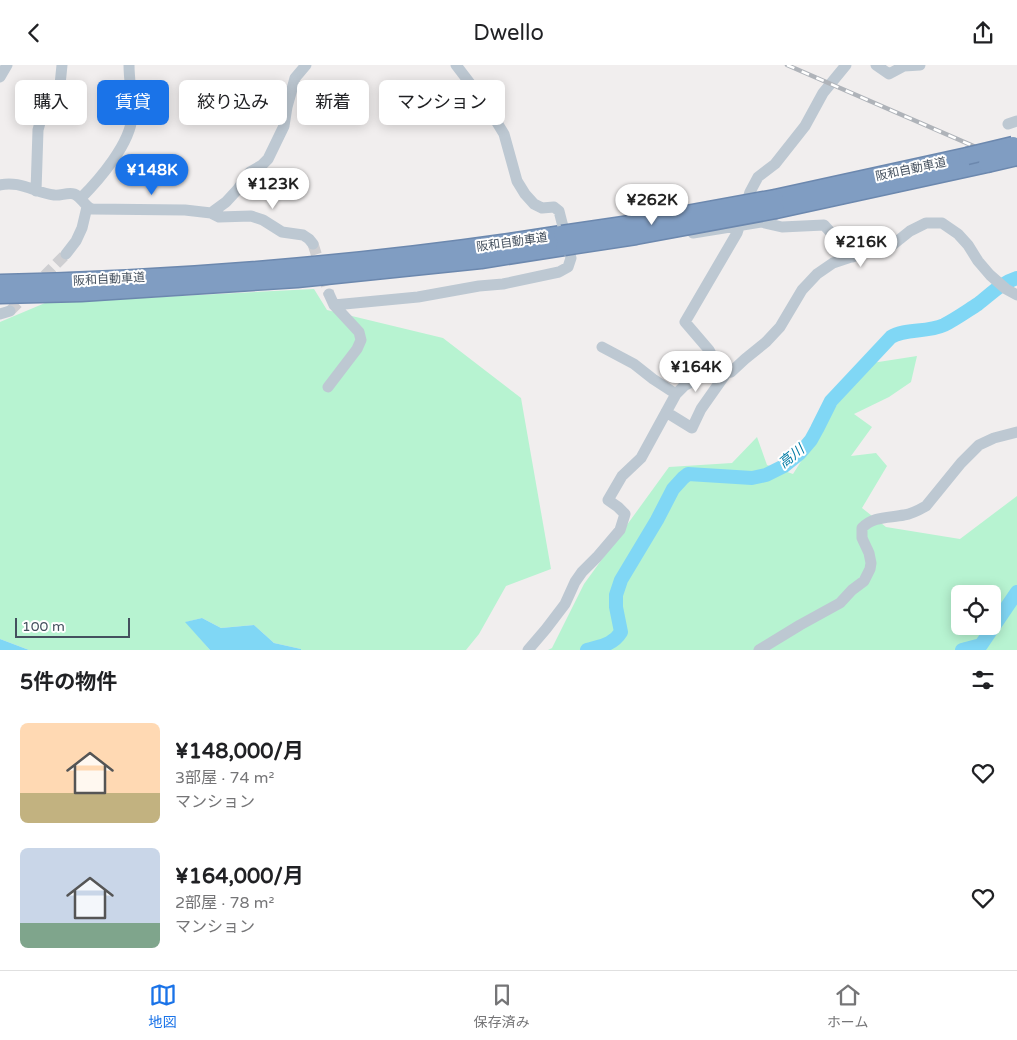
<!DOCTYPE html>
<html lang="ja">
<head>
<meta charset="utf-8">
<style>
	body { margin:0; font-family:"Varela Round","Noto Sans JP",sans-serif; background:#f2f2f2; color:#202124; height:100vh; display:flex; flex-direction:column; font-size:19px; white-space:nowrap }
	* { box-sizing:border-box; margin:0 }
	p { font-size:16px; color:#757577 }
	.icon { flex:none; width:28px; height:28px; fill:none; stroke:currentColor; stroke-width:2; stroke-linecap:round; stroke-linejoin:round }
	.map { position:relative; height:585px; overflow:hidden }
	.drawer { display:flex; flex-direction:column; background:#fff; flex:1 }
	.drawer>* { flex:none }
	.hud { position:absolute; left:15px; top:15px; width:500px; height:45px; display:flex; gap:10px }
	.tools { position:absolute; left:951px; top:520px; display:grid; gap:10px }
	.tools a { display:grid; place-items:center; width:50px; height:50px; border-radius:8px; background:#fff; box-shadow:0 2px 12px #0003; font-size:25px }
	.scale { position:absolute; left:15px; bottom:12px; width:115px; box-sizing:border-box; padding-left:5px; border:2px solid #44505e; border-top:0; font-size:14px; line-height:18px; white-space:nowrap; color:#44505e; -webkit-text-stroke:4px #fff; paint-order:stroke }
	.price { position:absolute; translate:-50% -42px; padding:0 11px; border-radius:18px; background:#fff; color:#222; font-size:16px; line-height:32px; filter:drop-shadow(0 1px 2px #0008) }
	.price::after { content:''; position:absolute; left:50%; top:30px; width:15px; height:11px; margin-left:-8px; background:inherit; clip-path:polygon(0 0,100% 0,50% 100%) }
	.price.current { background:#1a73e8; color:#fff }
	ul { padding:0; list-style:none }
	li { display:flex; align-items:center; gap:15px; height:125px; padding:0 20px }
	li span { display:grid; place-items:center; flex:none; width:140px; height:100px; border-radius:8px; color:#555 }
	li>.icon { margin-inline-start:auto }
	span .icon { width:60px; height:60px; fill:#fffc; stroke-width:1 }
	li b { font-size:21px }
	h2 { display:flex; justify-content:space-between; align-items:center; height:60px; padding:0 20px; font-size:21px }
	.tag { padding:0 18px; border-radius:8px; background:#fff; box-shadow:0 2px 12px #0003; font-size:18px; line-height:45px }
	.tag.current { background:#1a73e8; color:#fff }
	header { display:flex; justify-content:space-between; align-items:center; height:65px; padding:0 20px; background:#fff; font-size:22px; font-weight:600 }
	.dock { display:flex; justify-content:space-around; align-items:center; height:70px; border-top:1px solid #e0e0e0; background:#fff; font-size:14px; color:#757577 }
	.dock a { display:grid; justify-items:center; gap:2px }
	.dock .current { color:#1a73e8 }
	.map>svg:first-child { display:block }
	.green { fill:#b7f3d1; fill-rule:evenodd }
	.water { fill:#80d7f5 }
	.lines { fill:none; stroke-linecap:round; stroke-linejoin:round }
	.river { stroke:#80d7f5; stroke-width:14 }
	.minor-tunnel { stroke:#ceced1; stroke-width:11; stroke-dasharray:11 5.5; stroke-linecap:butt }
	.highway-casing { stroke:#6c88ae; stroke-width:19 }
	.minor { stroke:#bdc8d2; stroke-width:11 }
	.highway { stroke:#809dc2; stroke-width:16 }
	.rail-casing { stroke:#afb3b9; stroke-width:4.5 }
	.rail { stroke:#fff; stroke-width:2.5; stroke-dasharray:8; stroke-linecap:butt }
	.highway-bridge-casing { stroke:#6c88ae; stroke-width:19; stroke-linecap:butt }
	.highway-bridge { stroke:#809dc2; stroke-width:16 }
	.labels { text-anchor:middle; stroke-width:4; stroke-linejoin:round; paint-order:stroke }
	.street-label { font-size:12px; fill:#44505e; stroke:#fff }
	.water-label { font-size:14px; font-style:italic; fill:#027ba5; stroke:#fff }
</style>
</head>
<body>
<header><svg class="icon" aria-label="back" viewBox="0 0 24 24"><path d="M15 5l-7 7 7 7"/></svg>Dwello<svg class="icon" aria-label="share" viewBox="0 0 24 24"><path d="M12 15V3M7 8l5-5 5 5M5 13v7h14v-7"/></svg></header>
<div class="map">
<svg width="1017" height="585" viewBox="0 0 1017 585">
	<rect width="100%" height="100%" fill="#f1eeee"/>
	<path class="green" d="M 314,224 L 327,245 L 443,273 L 521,333 L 551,504 L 506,521 L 479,569 L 466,585 L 301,585 L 301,584 L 274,578 L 254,560 L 221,563 L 202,553 L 186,557 L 210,585 L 29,585 L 0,574 L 0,257 L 45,238 Z
		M 917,291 L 911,317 L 889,332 L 854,349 L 872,362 L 851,391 L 876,388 L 887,401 L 862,443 L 886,462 L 960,474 L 1017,431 L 1017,585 L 548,585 L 552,583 L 584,519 L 669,402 L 732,398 L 757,372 L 767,400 L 793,409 L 838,338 L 872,298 ZM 960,529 L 992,529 L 992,561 L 960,561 Z"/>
	<path class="water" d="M 202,553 L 221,563 L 254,560 L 274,578 L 301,584 L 301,585 L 210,585 L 185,557 Z
		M 0,574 L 29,585 L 0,585 Z"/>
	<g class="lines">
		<path class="river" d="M 587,585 C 600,581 613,580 621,567 L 616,542 L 616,530 L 621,515 L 657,455 L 673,424 L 683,413 L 688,409 L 752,413 L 766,410 L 784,401 L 800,388 L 811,375 L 817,364 L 831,336 L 891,272 C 905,263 927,268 944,260 C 956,254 967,246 978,239 C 991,229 1001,218 1017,213
			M 962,585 L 981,580 L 1017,527"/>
		<path class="minor-tunnel" d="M 313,179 L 329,229
			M 10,246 L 66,189"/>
		<defs>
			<path id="highway" d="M 775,133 L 967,91
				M 776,145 L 987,99
				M 0,218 C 188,214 376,198 562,169
				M 0,230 L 81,228 L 297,214 L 481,195 L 564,182"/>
		</defs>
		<use href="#highway" class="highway-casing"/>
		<path class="minor" d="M 876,0 L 889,9 L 904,1 L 920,0
			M 0,12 L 7,0
			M 1008,59 L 1017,56
			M 0,120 C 19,115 36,128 54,130 C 60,131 68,127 74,129 C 82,132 84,141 92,144 L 185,145 L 211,148 L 219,152 L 251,151 L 263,155 L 282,167 L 303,170 L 309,174 L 313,179
			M 36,126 L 38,65 L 42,50 L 60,20 L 62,0
			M 81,133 C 99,115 131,78 132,51 C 133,34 129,17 129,0
			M 211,148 L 226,137 L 238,124 L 250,107 L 262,100 L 268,94 L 284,61 L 287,42 L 295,13 L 306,0
			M 693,168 L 761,157 L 782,162 L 824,160 L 853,192
			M 66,189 L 76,176 L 82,163 L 87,142
			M 334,240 L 418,232 L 479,221 L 503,219 L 559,207 L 568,202 L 571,193 L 559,146 L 554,142 L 542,143 L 534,139 L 525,129 L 517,116 L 504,69 L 485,38 L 456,0
			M 0,249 L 10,246
			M 602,282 L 634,299 L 653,314 L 676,329
			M 721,308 L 709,285 L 685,257 L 737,168 L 750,127 L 758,112 L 775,99 L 805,61 L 823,28 L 846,0
			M 328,322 L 357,284 L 361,275 L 359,267 L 334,240 L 329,229
			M 666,347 L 692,363 L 701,344 L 727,307
			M 528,585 L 546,564 L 565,539 L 575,517 L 582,507 L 597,492 L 620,465 L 625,449 L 618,442 L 608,435 L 622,411 L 641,393 L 676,329 L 684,321 L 701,312 L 731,307 L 745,294 L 766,277 L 780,262 L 802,225 L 817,209 L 833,198 L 872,185 L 890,182 L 910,166 L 926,158 L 942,158 L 958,169 L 968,180 L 978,196 L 990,210 L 1006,224 L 1017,230
			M 759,585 L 800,560 L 840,538 L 852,525 L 864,516 L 870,504 L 871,498 L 869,488 L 862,473 L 862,463 C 873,451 889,453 904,450 C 912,449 919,445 926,441 L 961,398 L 979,380 L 994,373 L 1017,367"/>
		<use href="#highway" class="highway"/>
		<defs>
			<path id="rail" d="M 787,0 L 1017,100"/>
		</defs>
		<use href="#rail" class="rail-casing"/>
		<use href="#rail" class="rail"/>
		<defs>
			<path id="highway-bridge" d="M 967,91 L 1013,80
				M 987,99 L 1017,92
				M 562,169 L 637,158 L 775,133
				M 564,182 L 636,171 L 776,145"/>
		</defs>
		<use href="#highway-bridge" class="highway-bridge-casing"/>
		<use href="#highway-bridge" class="highway-bridge"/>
	</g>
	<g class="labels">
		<g class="street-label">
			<text transform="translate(911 104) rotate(-12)" y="4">阪和自動車道</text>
			<text transform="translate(512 177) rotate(-8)" y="4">阪和自動車道</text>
			<text transform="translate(109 214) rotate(-3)" y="4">阪和自動車道</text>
		</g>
		<g class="water-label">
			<text transform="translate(791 391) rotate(-39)" y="5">高川</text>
		</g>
	</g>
</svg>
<div class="tools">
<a><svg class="icon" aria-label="locate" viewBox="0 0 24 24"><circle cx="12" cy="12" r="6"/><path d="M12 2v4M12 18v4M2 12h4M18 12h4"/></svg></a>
</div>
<div class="scale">100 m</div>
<b class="price current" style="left:152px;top:131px">¥148K</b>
<b class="price" style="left:273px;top:145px">¥123K</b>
<b class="price" style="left:652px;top:161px">¥262K</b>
<b class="price" style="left:861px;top:203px">¥216K</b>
<b class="price" style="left:696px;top:328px">¥164K</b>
<div class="hud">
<a class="tag">購入</a>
<a class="tag current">賃貸</a>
<a class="tag">絞り込み</a>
<a class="tag">新着</a>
<a class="tag">マンション</a>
</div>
</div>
<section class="drawer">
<h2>5件の物件<svg class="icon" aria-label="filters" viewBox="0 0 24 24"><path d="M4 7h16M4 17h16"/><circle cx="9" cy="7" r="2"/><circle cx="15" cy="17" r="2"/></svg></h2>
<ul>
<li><span style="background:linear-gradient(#ffd9b3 70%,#c2b280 0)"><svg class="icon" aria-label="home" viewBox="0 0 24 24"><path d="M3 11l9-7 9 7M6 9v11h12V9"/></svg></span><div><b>¥148,000/月</b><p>3部屋 · 74 m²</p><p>マンション</p></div><svg class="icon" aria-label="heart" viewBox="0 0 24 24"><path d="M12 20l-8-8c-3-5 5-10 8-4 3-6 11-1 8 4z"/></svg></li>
<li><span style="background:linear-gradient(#c9d6e8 75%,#7fa58c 0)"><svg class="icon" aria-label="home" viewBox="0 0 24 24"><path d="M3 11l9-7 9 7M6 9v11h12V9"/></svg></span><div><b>¥164,000/月</b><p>2部屋 · 78 m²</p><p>マンション</p></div><svg class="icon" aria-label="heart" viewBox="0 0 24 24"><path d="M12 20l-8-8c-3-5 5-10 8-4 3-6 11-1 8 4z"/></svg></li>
</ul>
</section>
<nav class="dock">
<a class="current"><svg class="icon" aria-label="map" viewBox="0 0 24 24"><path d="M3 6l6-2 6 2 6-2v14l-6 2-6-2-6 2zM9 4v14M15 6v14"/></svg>地図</a>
<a><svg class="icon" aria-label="saved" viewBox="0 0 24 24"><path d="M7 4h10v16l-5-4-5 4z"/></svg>保存済み</a>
<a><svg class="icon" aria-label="home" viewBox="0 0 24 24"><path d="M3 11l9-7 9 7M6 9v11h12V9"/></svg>ホーム</a>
</nav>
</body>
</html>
